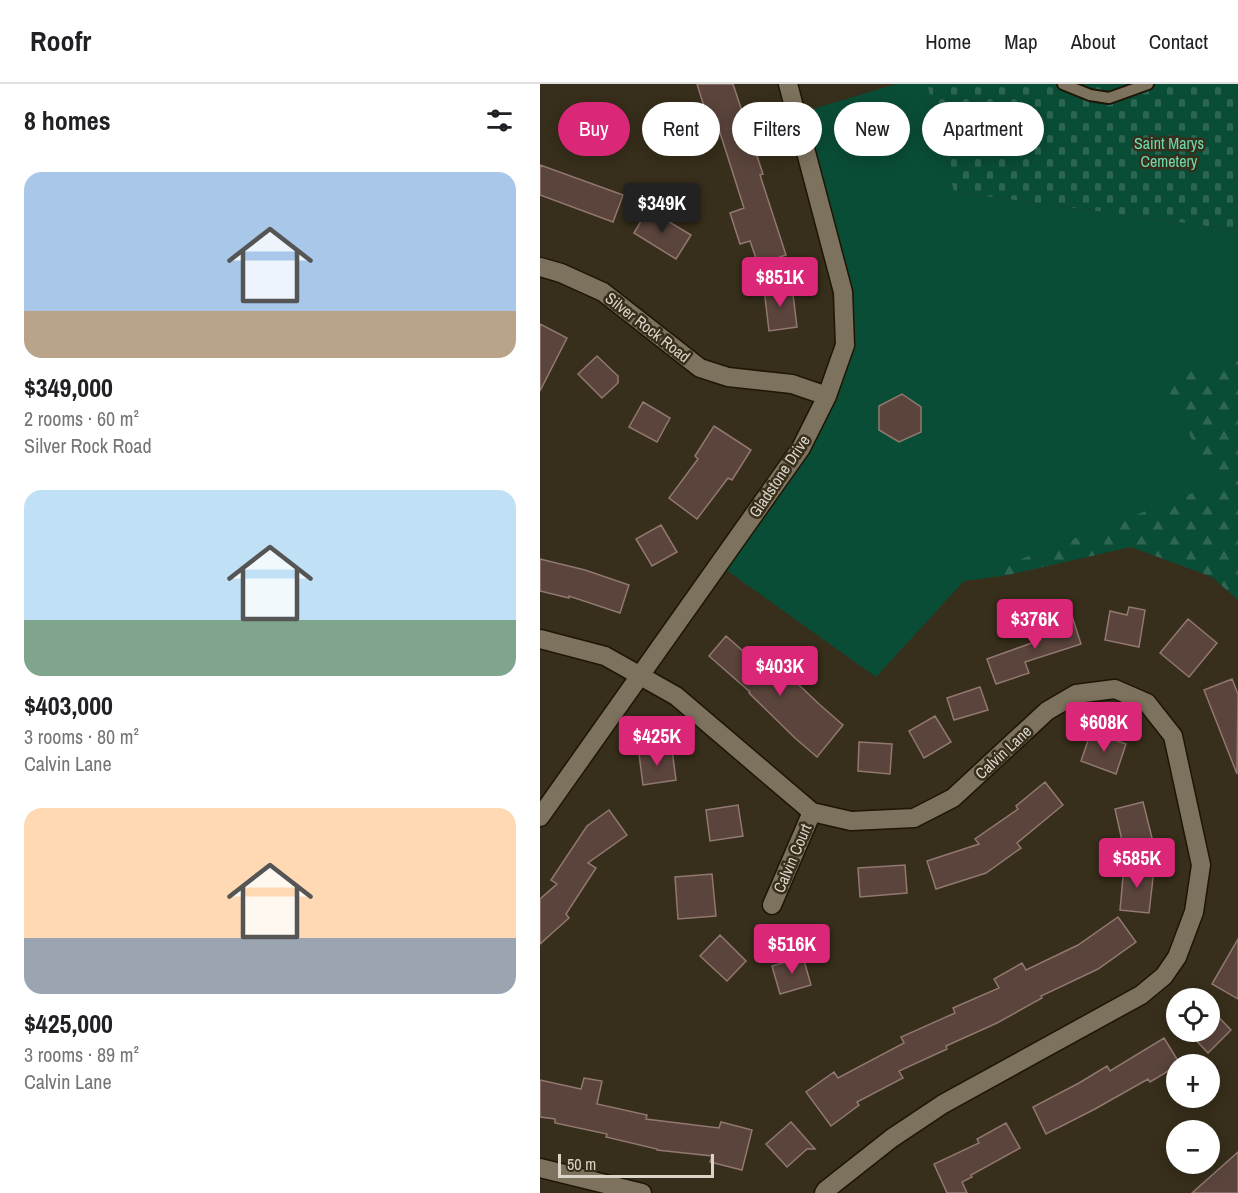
<!DOCTYPE html>
<html lang="en">
<head>
<meta charset="utf-8">
<style>
	body { margin:0; font-family:"Archivo Narrow",sans-serif; background:#f6f6f6; color:#202124; height:100vh; display:flex; flex-direction:column; font-size:22px; white-space:nowrap }
	* { box-sizing:border-box; margin:0 }
	p { font-size:20px; color:#757577 }
	.icon { flex:none; width:33px; height:33px; fill:none; stroke:currentColor; stroke-width:2; stroke-linecap:round; stroke-linejoin:round }
	.map { position:relative; flex:1; overflow:hidden }
	.drawer { display:flex; flex-direction:column; background:#fff; width:540px }
	.drawer>* { flex:none }
	.banner { position:absolute; left:18px; top:18px; width:570px; height:54px; display:flex; gap:12px }
	.fabs { position:absolute; left:626px; top:904px; display:grid; gap:12px }
	.fabs a { display:grid; place-items:center; width:54px; height:54px; border-radius:50%; background:#fff; box-shadow:0 3px 15px #0003; font-size:30px }
	.scale { position:absolute; left:18px; bottom:15px; width:156px; box-sizing:border-box; padding-left:6px; border:3px solid #dad4c9; border-top:0; font-size:16px; line-height:21px; white-space:nowrap; color:#dad4c9; -webkit-text-stroke:4px #372e1b; paint-order:stroke }
	.price { position:absolute; translate:-50% -51px; padding:0 14px; border-radius:6px; background:#db2777; color:#fff; font-size:20px; line-height:39px; filter:drop-shadow(0 2px 3px #0008) }
	.price::after { content:''; position:absolute; left:50%; top:36px; width:18px; height:14px; margin-left:-9px; background:inherit; clip-path:polygon(0 0,100% 0,50% 100%) }
	.price.selected { background:#222; color:#fff }
	ul { padding:0; list-style:none }
	li { display:grid; align-content:center; gap:12px; height:318px; padding:0 24px }
	li span { display:grid; place-items:center; height:186px; border-radius:18px; color:#555 }
	li>.icon { margin-inline-start:auto }
	span .icon { width:108px; height:108px; fill:#fffc; stroke-width:1 }
	li b { font-size:26px }
	h2 { display:flex; justify-content:space-between; align-items:center; height:72px; padding:0 24px; font-size:26px }
	.tag { padding:0 21px; border-radius:27px; background:#fff; box-shadow:0 3px 15px #0003; font-size:21px; line-height:54px }
	.tag.selected { background:#db2777; color:#fff }
	header { display:flex; align-items:center; gap:36px; box-sizing:border-box; height:84px; padding:0 30px; background:#fff; border-bottom:2px solid #e0e0e0 }
	header strong { font-size:28px }
	nav { display:flex; gap:33px; margin-inline-start:auto; font-size:21px }
	main { display:flex; flex:1; min-height:0 }
	.map>svg:first-child { display:block }
	.forest { fill:url(#forest-firs) }
	.cemetery { fill:url(#cemetery-stones) }
	.green { fill:#0a4d37 }
	.building { fill:#5a443c; stroke:#917870; stroke-width:1.5 }
	.lines { fill:none; stroke-linecap:round; stroke-linejoin:round }
	.lane-casing { stroke:#1e1604; stroke-width:14 }
	.street-casing { stroke:#1e1604; stroke-width:21 }
	.lane { stroke:#7d725d; stroke-width:10 }
	.street { stroke:#7d725d; stroke-width:18 }
	.labels { text-anchor:middle; stroke-width:5; stroke-linejoin:round; paint-order:stroke }
	.park-label { font-size:16px; fill:#6bdaad; stroke:#372e1b }
	.street-label { font-size:16px; fill:#dad4c9; stroke:#372e1b }
</style>
</head>
<body>
<header>
<strong>Roofr</strong>
<nav><a>Home</a><a>Map</a><a>About</a><a>Contact</a></nav>
</header>
<main>
<section class="drawer">
<h2>8 homes<svg class="icon" aria-label="filters" viewBox="0 0 24 24"><path d="M4 7h16M4 17h16"/><circle cx="9" cy="7" r="2"/><circle cx="15" cy="17" r="2"/></svg></h2>
<ul>
<li><span style="background:linear-gradient(#a9c7e8 75%,#b9a48a 0)"><svg class="icon" aria-label="home" viewBox="0 0 24 24"><path d="M3 11l9-7 9 7M6 9v11h12V9"/></svg></span><div><b>$349,000</b><p>2 rooms · 60 m²</p><p>Silver Rock Road</p></div></li>
<li><span style="background:linear-gradient(#bfe0f5 70%,#7fa58c 0)"><svg class="icon" aria-label="home" viewBox="0 0 24 24"><path d="M3 11l9-7 9 7M6 9v11h12V9"/></svg></span><div><b>$403,000</b><p>3 rooms · 80 m²</p><p>Calvin Lane</p></div></li>
<li><span style="background:linear-gradient(#ffd9b3 70%,#9aa5b1 0)"><svg class="icon" aria-label="home" viewBox="0 0 24 24"><path d="M3 11l9-7 9 7M6 9v11h12V9"/></svg></span><div><b>$425,000</b><p>3 rooms · 89 m²</p><p>Calvin Lane</p></div></li>
</ul>
</section>
<div class="map">
<svg width="698" height="1109" viewBox="0 0 698 1109">
	<defs>
		<pattern id="forest-firs" width="22" height="20" patternUnits="userSpaceOnUse" patternTransform="scale(1.5)"><rect width="22" height="20" fill="#0a4d37"/><path d="M5 1l3.5 6h-7zM16 11l3.5 6h-7z" fill="#2d6653"/></pattern>
		<pattern id="cemetery-stones" width="16" height="16" patternUnits="userSpaceOnUse" patternTransform="scale(1.5)"><rect width="16" height="16" fill="#0a4d37"/><path d="M2 7V4a2 2 0 0 1 4 0v3zM10 15v-3a2 2 0 0 1 4 0v3z" fill="#2d6653"/></pattern>
	</defs>
	<rect width="100%" height="100%" fill="#372e1b"/>
	<path class="forest" d="M 698,225 L 698,516 L 672,493 L 591,463 L 468,491 L 424,497 L 409,345 Z"/>
	<path class="cemetery" d="M 387,0 L 698,0 L 698,143 L 689,145 L 414,108 Z"/>
	<path class="green" d="M 356,0 L 387,0 L 414,108 L 689,145 L 698,143 L 698,276 L 623,294 L 673,401 L 424,497 L 336,593 L 178,480 L 261,364 L 305,261 L 298,190 L 256,30 Z"/>
	<path class="building" d="M 157,0 L 193,0 L 223,90 L 220,91 L 246,171 L 218,180 L 210,157 L 200,160 L 190,129 L 204,124 L 175,33 L 168,35 Z
		M 0,81 L 83,111 L 73,138 L 0,111 Z
		M 108,125 L 151,151 L 136,175 L 94,149 Z
		M 252,202 L 257,243 L 229,247 L 224,205 Z
		M 0,240 L 27,254 L 0,307 Z
		M 57,272 L 78,292 L 78,299 L 62,314 L 38,290 Z
		M 362,310 L 381,323 L 381,348 L 359,358 L 339,346 L 339,322 Z
		M 103,318 L 130,334 L 117,358 L 89,343 Z
		M 174,342 L 211,366 L 192,396 L 188,394 L 157,435 L 129,414 L 158,375 L 155,372 Z
		M 121,441 L 137,468 L 112,482 L 96,455 Z
		M 0,475 L 45,486 L 89,501 L 80,529 L 29,512 L 29,514 L 0,507 Z
		M 589,523 L 605,526 L 599,563 L 565,556 L 570,527 L 587,531 Z
		M 532,532 L 541,560 L 485,578 L 489,589 L 456,600 L 447,575 L 500,556 L 496,544 Z
		M 648,535 L 677,559 L 649,593 L 620,569 Z
		M 186,552 L 228,589 L 237,580 L 279,620 L 303,641 L 277,673 L 255,654 L 209,609 L 210,608 L 169,572 Z
		M 692,595 L 698,610 L 697,690 L 664,606 Z
		M 440,603 L 448,626 L 414,636 L 407,614 Z
		M 395,632 L 411,658 L 384,674 L 369,647 Z
		M 551,648 L 586,660 L 576,690 L 541,677 Z
		M 319,658 L 352,660 L 350,690 L 318,687 Z
		M 132,666 L 136,696 L 103,701 L 99,670 Z
		M 505,698 L 523,721 L 477,759 L 481,764 L 446,789 L 396,805 L 387,777 L 439,760 L 435,755 L 478,725 L 476,722 Z
		M 603,718 L 612,754 L 583,761 L 575,725 Z
		M 198,721 L 203,752 L 170,757 L 166,726 Z
		M 69,726 L 87,751 L 48,779 L 56,784 L 26,830 L 29,834 L 0,860 L 0,815 L 17,800 L 11,796 L 47,742 Z
		M 365,781 L 367,809 L 320,813 L 318,784 Z
		M 584,782 L 614,785 L 609,829 L 580,826 Z
		M 172,790 L 176,832 L 138,835 L 135,793 Z
		M 578,833 L 596,858 L 558,885 L 501,912 L 502,914 L 457,939 L 406,962 L 407,965 L 359,987 L 363,994 L 317,1018 L 319,1021 L 291,1042 L 266,1008 L 294,988 L 298,994 L 364,959 L 361,953 L 415,929 L 413,924 L 459,904 L 454,895 L 482,879 L 486,886 L 538,861 Z
		M 180,851 L 206,877 L 187,897 L 160,872 Z
		M 698,855 L 698,915 L 672,900 Z
		M 263,873 L 271,901 L 240,910 L 232,882 Z
		M 669,923 L 691,946 L 668,969 L 648,948 L 669,948 Z
		M 624,954 L 640,980 L 610,998 L 608,995 L 555,1025 L 506,1050 L 493,1023 L 539,999 L 567,982 L 570,987 Z
		M 44,994 L 62,997 L 57,1020 L 107,1031 L 106,1035 L 179,1044 L 181,1038 L 212,1046 L 202,1086 L 170,1078 L 172,1072 L 117,1066 L 117,1065 L 66,1053 L 67,1050 L 15,1039 L 15,1035 L 0,1033 L 0,996 L 41,1005 Z
		M 251,1038 L 275,1065 L 267,1065 L 247,1083 L 226,1060 Z
		M 466,1039 L 480,1064 L 431,1091 L 432,1093 L 422,1098 L 427,1109 L 407,1109 L 394,1080 L 439,1059 L 437,1055 Z
		M 698,1068 L 698,1109 L 652,1109 Z"/>
	<g class="lines">
		<defs>
			<path id="lane" d="M 523,0 L 550,11 L 569,14 L 608,0"/>
			<path id="street" d="M 0,183 L 21,189 L 63,208 L 160,284 L 188,293 L 252,300 L 287,312
				M 0,555 L 65,572 L 136,612 L 272,728 L 311,737 L 374,734 L 413,714 L 507,627 L 536,610 L 575,605 L 607,619 L 633,652 L 661,781 L 654,828 L 637,873 L 624,892 L 601,911 L 403,1020 L 352,1054 L 286,1106 L 284,1109
				M 0,733 L 261,364 L 287,312 L 305,261 L 303,208 L 248,0
				M 232,821 L 272,728
				M 0,1084 L 102,1109"/>
		</defs>
		<use href="#lane" class="lane-casing"/>
		<use href="#street" class="street-casing"/>
		<use href="#lane" class="lane"/>
		<use href="#street" class="street"/>
	</g>
	<g class="labels">
		<g class="park-label">
			<text x="629" y="65">Saint Marys<tspan x="629" dy="18">Cemetery</tspan></text>
		</g>
		<g class="street-label">
			<text transform="translate(108 243) rotate(38)" y="6">Silver Rock Road</text>
			<text transform="translate(239 392) rotate(-56)" y="6">Gladstone Drive</text>
			<text transform="translate(463 668) rotate(-43)" y="6">Calvin Lane</text>
			<text transform="translate(252 774) rotate(-67)" y="6">Calvin Court</text>
		</g>
	</g>
</svg>
<div class="fabs">
<a><svg class="icon" aria-label="locate" viewBox="0 0 24 24"><circle cx="12" cy="12" r="6"/><path d="M12 2v4M12 18v4M2 12h4M18 12h4"/></svg></a>
<a>+</a>
<a>−</a>
</div>
<div class="scale">50 m</div>
<b class="price selected" style="left:122px;top:150px">$349K</b>
<b class="price" style="left:240px;top:224px">$851K</b>
<b class="price" style="left:495px;top:566px">$376K</b>
<b class="price" style="left:240px;top:613px">$403K</b>
<b class="price" style="left:564px;top:669px">$608K</b>
<b class="price" style="left:117px;top:683px">$425K</b>
<b class="price" style="left:597px;top:805px">$585K</b>
<b class="price" style="left:252px;top:891px">$516K</b>
<div class="banner">
<a class="tag selected">Buy</a>
<a class="tag">Rent</a>
<a class="tag">Filters</a>
<a class="tag">New</a>
<a class="tag">Apartment</a>
</div>
</div>
</main>
</body>
</html>
